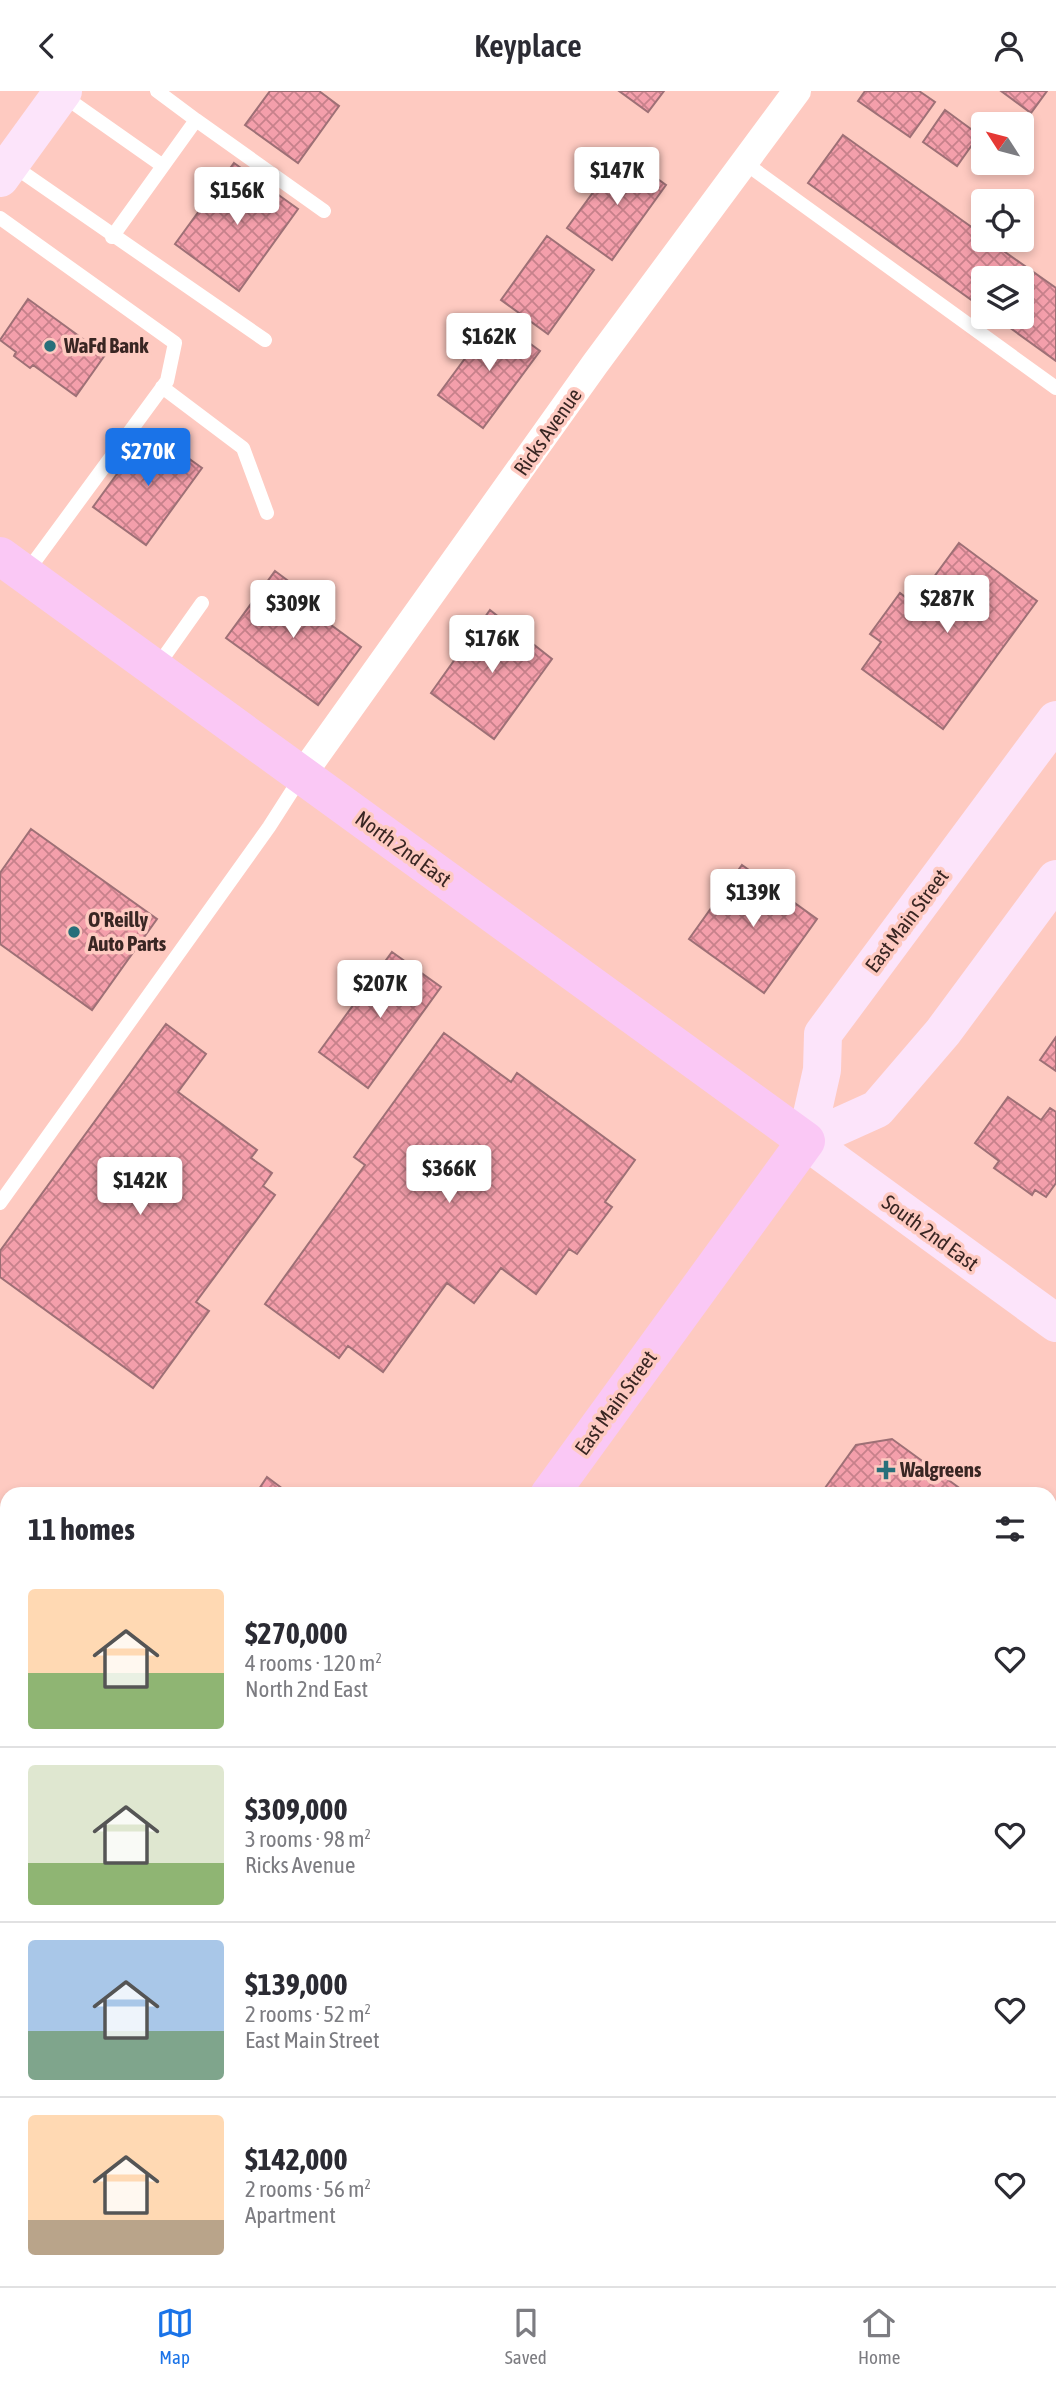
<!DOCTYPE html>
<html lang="en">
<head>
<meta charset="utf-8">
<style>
	body { margin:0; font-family:"Asap Condensed",sans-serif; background:#f2f2f3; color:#2b2b33; height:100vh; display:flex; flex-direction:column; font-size:26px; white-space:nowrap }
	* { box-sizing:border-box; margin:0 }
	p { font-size:23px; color:#7c7c81 }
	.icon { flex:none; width:38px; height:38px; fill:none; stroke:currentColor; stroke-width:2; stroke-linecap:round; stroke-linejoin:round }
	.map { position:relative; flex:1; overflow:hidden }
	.drawer { position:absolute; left:0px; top:1396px; width:1057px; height:800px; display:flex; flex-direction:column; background:#fff; border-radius:21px 21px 0 0; box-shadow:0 4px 10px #0003 }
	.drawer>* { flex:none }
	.needle { width:46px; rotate:306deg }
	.controls { position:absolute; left:971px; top:21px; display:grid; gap:14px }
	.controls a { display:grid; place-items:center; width:63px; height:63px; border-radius:7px; background:#fff; box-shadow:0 4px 10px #0003; font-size:35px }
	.price { position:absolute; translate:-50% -60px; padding:0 16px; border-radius:7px; background:#fff; color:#222; font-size:23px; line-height:46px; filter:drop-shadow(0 2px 4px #0008) }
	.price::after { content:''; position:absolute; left:50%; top:42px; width:21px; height:16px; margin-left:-10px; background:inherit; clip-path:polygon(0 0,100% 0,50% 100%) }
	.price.current { background:#1a73e8; color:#fff }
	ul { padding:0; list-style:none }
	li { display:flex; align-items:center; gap:21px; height:175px; padding:0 28px }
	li+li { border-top:2px solid #e1e1e2 }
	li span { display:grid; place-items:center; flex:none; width:196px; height:140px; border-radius:7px; color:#555 }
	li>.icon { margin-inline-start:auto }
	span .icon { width:84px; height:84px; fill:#fffc; stroke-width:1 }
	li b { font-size:30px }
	h2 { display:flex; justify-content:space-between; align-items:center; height:84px; padding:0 28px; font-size:30px }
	header { display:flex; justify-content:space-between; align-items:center; height:91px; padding:0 28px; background:#fff; font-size:32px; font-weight:600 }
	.tabs { display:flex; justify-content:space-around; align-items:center; height:98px; border-top:2px solid #e1e1e2; background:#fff; font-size:19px; color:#7c7c81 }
	.tabs a { display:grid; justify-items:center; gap:4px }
	.tabs .current { color:#1a73e8 }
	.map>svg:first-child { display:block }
	.building { fill:url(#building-cross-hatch); stroke:#9e7076; stroke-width:2 }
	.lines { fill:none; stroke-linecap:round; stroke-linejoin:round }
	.lane { stroke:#fff; stroke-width:14 }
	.street { stroke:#fff; stroke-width:28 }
	.secondary { stroke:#fce4fa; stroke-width:38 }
	.primary { stroke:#fac8f5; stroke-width:38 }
	.poi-dot { fill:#276f7a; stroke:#fecac1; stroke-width:2.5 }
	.labels { text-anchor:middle; stroke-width:7; stroke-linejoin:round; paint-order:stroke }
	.poi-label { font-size:21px; font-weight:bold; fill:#392623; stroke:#fecac1; text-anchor:start }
	.street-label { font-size:21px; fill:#392623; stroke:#fecac1 }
</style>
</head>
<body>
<header><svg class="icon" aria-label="back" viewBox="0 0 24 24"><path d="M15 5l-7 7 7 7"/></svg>Keyplace<svg class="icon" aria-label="person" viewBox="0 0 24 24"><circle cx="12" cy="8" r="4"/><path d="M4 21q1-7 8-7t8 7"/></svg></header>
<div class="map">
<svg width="1056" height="2195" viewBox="0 0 1056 2195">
	<defs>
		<pattern id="building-cross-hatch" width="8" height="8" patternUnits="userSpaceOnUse" patternTransform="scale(1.75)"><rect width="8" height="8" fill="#f49fab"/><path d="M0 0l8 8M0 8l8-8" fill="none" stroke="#c7818b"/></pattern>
	</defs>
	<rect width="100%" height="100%" fill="#fecac1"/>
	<path class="building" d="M 270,0 L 319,0 L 339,15 L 298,72 L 245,34 Z
		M 619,0 L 664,0 L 648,21 Z
		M 865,0 L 919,0 L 935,11 L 910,46 L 858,10 Z
		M 1001,0 L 1047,0 L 1031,22 Z
		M 945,19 L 979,44 L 957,75 L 923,51 Z
		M 843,44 L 984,145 L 984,149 L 988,149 L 1056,197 L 1056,270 L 995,226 L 1022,226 L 1022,187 L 984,187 L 984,218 L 808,92 Z
		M 622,62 L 666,94 L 612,169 L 567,137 Z
		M 234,72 L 298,118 L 239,200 L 175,153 Z
		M 547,145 L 594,179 L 548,243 L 501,209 Z
		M 28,208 L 105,264 L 76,305 L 33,274 L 30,277 L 14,265 L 16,261 L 0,249 Z
		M 495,227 L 540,260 L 483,337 L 438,304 Z
		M 149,339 L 202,377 L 146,454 L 93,416 Z
		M 959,452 L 1037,510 L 943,638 L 862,578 L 881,551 L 870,543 L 900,502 L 914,513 Z
		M 275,480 L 303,501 L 297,509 L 361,556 L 318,614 L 226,547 Z
		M 490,519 L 552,568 L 494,648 L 431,602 Z
		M 31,738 L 157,828 L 92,919 L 0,853 L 0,782 Z
		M 742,774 L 817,828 L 764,902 L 689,848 Z
		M 392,861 L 441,896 L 368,997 L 319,961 Z
		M 166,933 L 206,963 L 178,1001 L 257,1059 L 251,1067 L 272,1082 L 263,1095 L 275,1104 L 196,1211 L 209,1220 L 153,1297 L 0,1186 L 0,1160 Z
		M 444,942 L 511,991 L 517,982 L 635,1069 L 605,1111 L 612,1116 L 577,1163 L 569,1158 L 536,1203 L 501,1177 L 474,1212 L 447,1192 L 383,1281 L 348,1255 L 339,1267 L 265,1213 L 365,1074 L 354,1066 Z
		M 1056,946 L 1056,980 L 1040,969 Z
		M 1008,1006 L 1041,1029 L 1050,1017 L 1056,1021 L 1056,1092 L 1046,1106 L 1035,1099 L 1032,1104 L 994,1077 L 999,1070 L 975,1052 Z
		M 892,1348 L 969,1404 L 820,1404 L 856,1354 Z
		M 267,1386 L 291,1404 L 255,1404 Z
		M 7,1626 L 7,1667 L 0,1661 L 0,1635 Z
		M 0,1661 L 7,1667 L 7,1848 L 0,1843 Z
		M 1056,1802 L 1056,1899 L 1050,1907 L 1050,1810 Z
		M 102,2189 L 146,2189 L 154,2195 L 98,2195 Z
		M 146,2189 L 238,2189 L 246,2195 L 154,2195 Z
		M 499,2189 L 591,2189 L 587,2195 L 507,2195 Z
		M 896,2189 L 1012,2189 L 1007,2195 L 891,2195 Z"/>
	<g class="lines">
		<path class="lane" d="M 157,0 L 196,29
			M 62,4 L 163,75
			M 745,72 L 1056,297
			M 12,74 L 265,249
			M 0,127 L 175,252 L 167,290 L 26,482
			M 112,146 L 196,29 L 324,120
			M 162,296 L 243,357 L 267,422
			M 156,577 L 202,512
			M 0,1112 L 269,736 L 301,686
			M 1050,1486 L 1056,1478
			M 1050,1944 L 1056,1936
			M 402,2195 L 407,2189"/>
		<path class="street" d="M 302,684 L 595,273 L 797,0
			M 0,1928 L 7,1933
			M 357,2189 L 365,2195"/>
		<path class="secondary" d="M 0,87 L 63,0
			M 806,1050 L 822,979 L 823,943 L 1056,629
			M 806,1050 L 877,1018 L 943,941 L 1056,788
			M 806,1050 L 1056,1232"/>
		<path class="primary" d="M 0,465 L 806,1050 L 549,1404
			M 0,2162 L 7,2152"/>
	</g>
	<g class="poi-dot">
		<circle cx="50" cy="255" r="7"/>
		<circle cx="74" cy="841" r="7"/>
		<path d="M882.5 1368.5h7v7h7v7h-7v7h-7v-7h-7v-7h7z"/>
	</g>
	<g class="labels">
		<g class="poi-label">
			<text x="64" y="262">WaFd Bank</text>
			<text x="88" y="836">O'Reilly<tspan x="88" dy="24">Auto Parts</tspan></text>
			<text x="900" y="1386">Walgreens</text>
		</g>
		<g class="street-label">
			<text transform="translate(548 341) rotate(-55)" y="7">Ricks Avenue</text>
			<text transform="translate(403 758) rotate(36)" y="7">North 2nd East</text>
			<text transform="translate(907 830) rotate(-53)" y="7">East Main Street</text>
			<text transform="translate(930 1142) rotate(36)" y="7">South 2nd East</text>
			<text transform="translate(616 1312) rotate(-54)" y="7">East Main Street</text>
		</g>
	</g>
</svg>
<div class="controls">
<a><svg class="needle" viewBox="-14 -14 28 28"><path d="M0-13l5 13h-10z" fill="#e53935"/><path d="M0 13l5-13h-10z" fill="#7c7c81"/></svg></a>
<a><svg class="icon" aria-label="locate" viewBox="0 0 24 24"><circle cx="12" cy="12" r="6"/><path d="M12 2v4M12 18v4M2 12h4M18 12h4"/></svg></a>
<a><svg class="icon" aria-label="layers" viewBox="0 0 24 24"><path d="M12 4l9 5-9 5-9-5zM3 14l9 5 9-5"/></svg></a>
</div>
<b class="price" style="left:617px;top:116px">$147K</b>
<b class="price" style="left:237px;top:136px">$156K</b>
<b class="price" style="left:489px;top:282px">$162K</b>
<b class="price current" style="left:148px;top:397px">$270K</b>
<b class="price" style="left:947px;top:544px">$287K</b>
<b class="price" style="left:293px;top:549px">$309K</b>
<b class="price" style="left:492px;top:584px">$176K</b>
<b class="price" style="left:753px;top:838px">$139K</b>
<b class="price" style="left:380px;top:929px">$207K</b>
<b class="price" style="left:449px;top:1114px">$366K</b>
<b class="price" style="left:140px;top:1126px">$142K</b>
<section class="drawer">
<h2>11 homes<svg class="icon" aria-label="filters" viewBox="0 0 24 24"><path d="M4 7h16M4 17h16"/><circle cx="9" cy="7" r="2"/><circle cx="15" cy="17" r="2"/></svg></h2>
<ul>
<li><span style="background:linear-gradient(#ffd9b3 60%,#8fb573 0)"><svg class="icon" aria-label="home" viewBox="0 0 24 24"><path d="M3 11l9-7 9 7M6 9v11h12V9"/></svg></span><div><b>$270,000</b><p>4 rooms · 120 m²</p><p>North 2nd East</p></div><svg class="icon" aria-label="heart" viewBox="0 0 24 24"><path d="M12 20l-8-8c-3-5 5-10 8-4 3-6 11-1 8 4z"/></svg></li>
<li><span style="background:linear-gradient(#dfe7d0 70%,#8fb573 0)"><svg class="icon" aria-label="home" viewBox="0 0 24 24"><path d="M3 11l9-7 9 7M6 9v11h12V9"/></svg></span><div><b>$309,000</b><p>3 rooms · 98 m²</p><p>Ricks Avenue</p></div><svg class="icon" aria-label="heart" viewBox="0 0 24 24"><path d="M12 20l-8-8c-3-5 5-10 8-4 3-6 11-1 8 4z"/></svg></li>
<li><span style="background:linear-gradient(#a9c7e8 65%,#7fa58c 0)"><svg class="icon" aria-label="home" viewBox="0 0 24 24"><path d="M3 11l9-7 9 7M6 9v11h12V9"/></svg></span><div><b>$139,000</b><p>2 rooms · 52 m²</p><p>East Main Street</p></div><svg class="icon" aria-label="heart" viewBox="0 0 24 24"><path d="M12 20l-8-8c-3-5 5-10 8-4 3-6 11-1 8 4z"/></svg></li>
<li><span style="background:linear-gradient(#ffd9b3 75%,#b9a48a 0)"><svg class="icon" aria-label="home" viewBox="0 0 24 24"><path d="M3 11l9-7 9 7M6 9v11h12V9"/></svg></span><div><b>$142,000</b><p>2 rooms · 56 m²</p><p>Apartment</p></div><svg class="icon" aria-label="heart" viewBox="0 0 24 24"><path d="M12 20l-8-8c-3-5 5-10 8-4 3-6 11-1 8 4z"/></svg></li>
</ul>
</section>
</div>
<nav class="tabs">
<a class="current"><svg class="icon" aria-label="map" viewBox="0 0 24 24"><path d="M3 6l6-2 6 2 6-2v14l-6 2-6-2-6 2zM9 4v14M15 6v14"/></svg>Map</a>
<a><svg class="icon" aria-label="saved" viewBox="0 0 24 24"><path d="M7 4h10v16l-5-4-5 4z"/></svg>Saved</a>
<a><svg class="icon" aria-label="home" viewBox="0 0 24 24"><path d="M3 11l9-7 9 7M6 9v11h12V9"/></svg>Home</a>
</nav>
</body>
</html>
